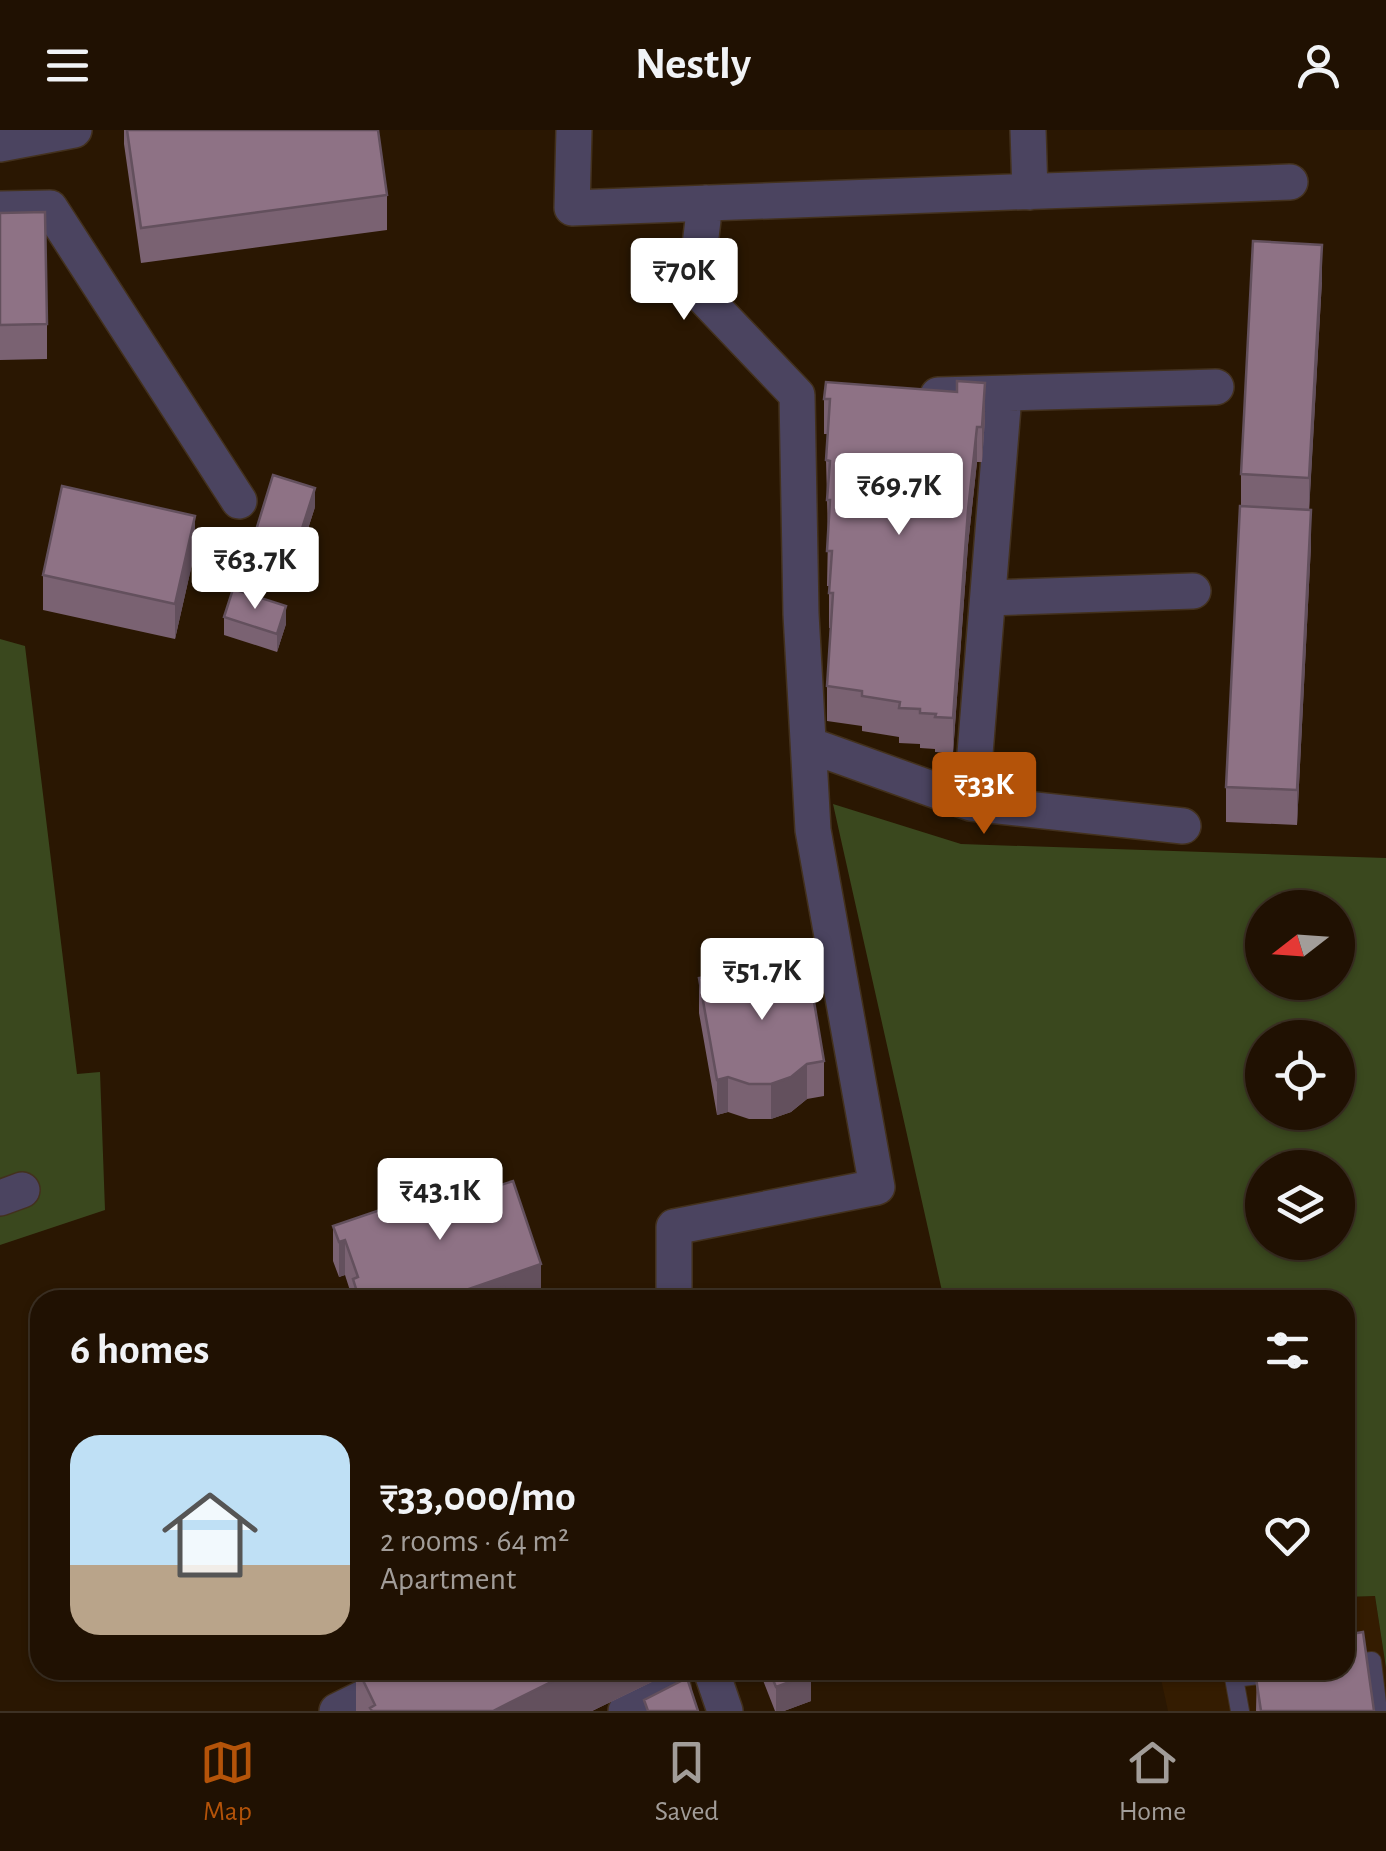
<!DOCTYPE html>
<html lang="en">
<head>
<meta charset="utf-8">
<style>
	body { margin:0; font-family:"Alegreya Sans",sans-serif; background:#2d1f11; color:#f1f3f6; height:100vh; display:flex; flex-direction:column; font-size:38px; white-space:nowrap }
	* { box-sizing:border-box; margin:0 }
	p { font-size:32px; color:#a29d99 }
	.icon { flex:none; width:55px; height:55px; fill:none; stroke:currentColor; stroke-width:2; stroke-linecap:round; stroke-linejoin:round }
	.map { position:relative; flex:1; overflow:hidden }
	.sheet { position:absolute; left:30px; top:1160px; width:1325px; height:390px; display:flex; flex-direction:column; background:#201102; border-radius:30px; box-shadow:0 2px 8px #0004,0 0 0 2px #3d3124 }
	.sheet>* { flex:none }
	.needle { width:65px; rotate:253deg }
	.controls { position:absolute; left:1245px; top:760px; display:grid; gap:20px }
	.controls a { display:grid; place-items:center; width:110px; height:110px; border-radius:50%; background:#201102; box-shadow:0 2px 8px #0004,0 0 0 2px #3d3124; font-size:50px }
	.price { position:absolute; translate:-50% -85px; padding:0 22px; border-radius:10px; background:#fff; color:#222; font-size:32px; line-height:65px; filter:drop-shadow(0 2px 5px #0008) }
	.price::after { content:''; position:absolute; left:50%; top:60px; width:30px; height:22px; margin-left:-15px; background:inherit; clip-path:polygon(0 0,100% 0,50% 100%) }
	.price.on { background:#b45309; color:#fff }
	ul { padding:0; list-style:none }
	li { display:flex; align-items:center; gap:30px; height:250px; padding:0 40px }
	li+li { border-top:2px solid #3d3124 }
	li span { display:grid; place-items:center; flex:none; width:280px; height:200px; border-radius:30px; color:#555 }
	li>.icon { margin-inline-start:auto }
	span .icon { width:120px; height:120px; fill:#fffc; stroke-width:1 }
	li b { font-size:42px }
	h2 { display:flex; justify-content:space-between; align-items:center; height:120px; padding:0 40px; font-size:42px }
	header { display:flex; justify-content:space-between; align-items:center; height:130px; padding:0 40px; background:#201102; font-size:45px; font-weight:700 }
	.menu { display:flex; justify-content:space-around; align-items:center; height:140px; border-top:2px solid #3d3124; background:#201102; font-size:28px; color:#a29d99 }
	.menu a { display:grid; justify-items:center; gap:5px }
	.menu .on { color:#b45309 }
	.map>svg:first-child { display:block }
	.built { fill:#341c01 }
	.green { fill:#3a481e; fill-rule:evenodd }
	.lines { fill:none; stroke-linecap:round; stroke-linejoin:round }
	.service-casing { stroke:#43311d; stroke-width:20 }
	.minor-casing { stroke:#43311d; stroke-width:38 }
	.service { stroke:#4b4460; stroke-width:18 }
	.minor { stroke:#4b4460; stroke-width:35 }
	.wall { fill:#7a6272 }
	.shaded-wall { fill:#63505d }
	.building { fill:#8e7285; stroke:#63505d; stroke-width:2.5 }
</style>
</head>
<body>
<header><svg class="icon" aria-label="menu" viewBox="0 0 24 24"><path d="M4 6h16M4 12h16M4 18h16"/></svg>Nestly<svg class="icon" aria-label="person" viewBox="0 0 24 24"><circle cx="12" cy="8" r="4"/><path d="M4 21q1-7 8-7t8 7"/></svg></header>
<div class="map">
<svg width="1386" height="1581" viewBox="0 0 1386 1581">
	<rect width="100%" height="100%" fill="#2a1702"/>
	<path class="built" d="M 1375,1466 L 1386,1538 L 1386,1581 L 1168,1581 L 1159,1540 L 1345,1540 L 1345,1467 Z"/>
	<path class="green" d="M 0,509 L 25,516 L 77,944 L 100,942 L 105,1080 L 0,1115 Z
		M 833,674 L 961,714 L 1386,728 L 1386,1538 L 1375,1466 L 1345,1467 L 1345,1170 L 944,1170 ZM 1262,778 L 1338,778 L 1338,852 L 1262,852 ZM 1262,908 L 1338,908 L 1338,982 L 1262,982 ZM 1262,1038 L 1338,1038 L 1338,1112 L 1262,1112 Z"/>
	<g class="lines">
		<defs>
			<path id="service" d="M 1345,1534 L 1372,1531 L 1378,1581
				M 1240,1581 L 1234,1548 L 1300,1540"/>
			<path id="minor" d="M 574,0 L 572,78 L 1290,52
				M 1028,0 L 1030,62
				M 0,14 L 74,0
				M 0,79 L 50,78 L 239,371
				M 938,265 L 1216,257
				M 988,468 L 1193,461
				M 809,615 L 971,673 L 1183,696
				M 971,673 L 1004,265
				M 0,1068 L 22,1060
				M 674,1170 L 674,1097 L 877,1057 L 813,700 L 801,484 L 797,265 L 695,158 L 705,73
				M 711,1540 L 725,1581
				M 337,1581 L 420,1540
				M 626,1581 L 673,1558 L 669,1540"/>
		</defs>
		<use href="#service" class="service-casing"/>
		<use href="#minor" class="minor-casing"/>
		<use href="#service" class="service"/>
		<use href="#minor" class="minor"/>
	</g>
	<path class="wall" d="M 124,0 L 378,0 L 387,65 L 387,100 L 141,133 L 124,14 Z
		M 0,83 L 47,194 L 47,229 L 0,230 Z
		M 1322,150 L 1309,380 L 1311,415 L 1297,695 L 1226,692 L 1226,657 L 1241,376 L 1241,344 Z
		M 824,269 L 985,288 L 982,332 L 977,332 L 968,415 L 953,623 L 935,622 L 935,619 L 920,618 L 920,614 L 899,613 L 899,607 L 862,601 L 862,596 L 827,591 L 827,556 L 830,498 L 829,498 L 829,456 L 827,456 L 828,405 L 826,330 L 828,304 L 824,304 Z
		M 315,377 L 290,455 L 249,441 L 249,423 Z
		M 195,421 L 175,509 L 43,480 L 43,445 Z
		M 224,487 L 286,494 L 277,522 L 224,505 Z
		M 699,848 L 824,931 L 824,966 L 807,969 L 791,982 L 771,989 L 749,989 L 728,982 L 717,985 L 699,883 Z
		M 461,1059 L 541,1169 L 353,1170 L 345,1145 L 339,1147 L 333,1131 L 333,1096 Z
		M 356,1540 L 660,1540 L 660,1548 L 592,1581 L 356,1581 Z
		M 759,1540 L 810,1540 L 811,1571 L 784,1581 L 775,1581 Z
		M 1164,1540 L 1227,1540 L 1227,1542 L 1165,1548 Z
		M 1257,1540 L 1345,1540 L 1374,1581 L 1256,1581 Z"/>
	<path class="shaded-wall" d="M 1322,115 L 1322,150 L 1309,383 L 1309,348 Z
		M 985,253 L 985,288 L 982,332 L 982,297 Z
		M 977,297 L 977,332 L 968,415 L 953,623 L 953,588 L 968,380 Z
		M 315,358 L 315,377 L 290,455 L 290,436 Z
		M 1311,380 L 1311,415 L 1297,695 L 1297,660 Z
		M 195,386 L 195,421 L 175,509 L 175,474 Z
		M 286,476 L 286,494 L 277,522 L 277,504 Z
		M 807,934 L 807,969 L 791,982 L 771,989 L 771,954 Z
		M 728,947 L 728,982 L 717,985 L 717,950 Z
		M 345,1110 L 345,1145 L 339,1147 L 339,1112 Z
		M 541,1134 L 541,1169 L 437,1170 Z
		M 575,1540 L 660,1540 L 660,1548 L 592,1581 L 493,1581 Z
		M 811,1544 L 811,1571 L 784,1581 L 776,1581 L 776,1557 Z"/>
	<path class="building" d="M 127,0 L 378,0 L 387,65 L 141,98 Z
		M 45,82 L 47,194 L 0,195 L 0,83 Z
		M 1253,111 L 1322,115 L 1309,348 L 1241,344 Z
		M 957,251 L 985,253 L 982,297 L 977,297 L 968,380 L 953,588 L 935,587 L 936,584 L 920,583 L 920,579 L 899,578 L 900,572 L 862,566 L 862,561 L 827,556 L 833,463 L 829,463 L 832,421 L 827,421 L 830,370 L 827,370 L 830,331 L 826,330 L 830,269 L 824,269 L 826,252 L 957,262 Z
		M 273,345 L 315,358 L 290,436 L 249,423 Z
		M 62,356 L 195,386 L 175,474 L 43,445 Z
		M 1240,376 L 1311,380 L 1297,660 L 1226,657 Z
		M 233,459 L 286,476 L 277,504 L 224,487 Z
		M 807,830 L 824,931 L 807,934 L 791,947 L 771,954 L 749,954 L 728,947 L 717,950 L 699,848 Z
		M 513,1051 L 541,1134 L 437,1170 L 366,1170 L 363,1163 L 358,1165 L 353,1149 L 358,1147 L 345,1110 L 339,1112 L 333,1096 L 459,1053 L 461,1059 L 480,1052 L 482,1057 L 494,1053 L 495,1057 Z
		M 504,1157 L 508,1170 L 464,1170 Z
		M 812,1164 L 813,1170 L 755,1170 Z
		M 1363,1502 L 1374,1581 L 1261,1581 L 1256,1548 L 1261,1548 L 1260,1540 L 1345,1540 L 1345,1505 Z
		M 358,1540 L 575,1540 L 493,1581 L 372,1581 L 370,1578 L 375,1575 Z
		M 769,1540 L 810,1540 L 811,1544 L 776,1557 Z
		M 687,1548 L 698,1581 L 648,1581 L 644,1570 Z"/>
</svg>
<div class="controls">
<a><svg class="needle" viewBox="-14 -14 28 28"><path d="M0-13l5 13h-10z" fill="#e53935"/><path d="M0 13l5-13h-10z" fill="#a29d99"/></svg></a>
<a><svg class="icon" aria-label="locate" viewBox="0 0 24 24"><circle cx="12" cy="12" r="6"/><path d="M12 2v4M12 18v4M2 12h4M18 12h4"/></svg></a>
<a><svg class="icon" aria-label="layers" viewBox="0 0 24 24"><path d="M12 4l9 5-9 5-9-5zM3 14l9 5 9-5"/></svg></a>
</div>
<b class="price" style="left:684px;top:193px">₹70K</b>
<b class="price" style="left:899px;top:408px">₹69.7K</b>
<b class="price" style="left:255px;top:482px">₹63.7K</b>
<b class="price on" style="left:984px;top:707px">₹33K</b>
<b class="price" style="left:762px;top:893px">₹51.7K</b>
<b class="price" style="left:440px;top:1113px">₹43.1K</b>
<section class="sheet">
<h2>6 homes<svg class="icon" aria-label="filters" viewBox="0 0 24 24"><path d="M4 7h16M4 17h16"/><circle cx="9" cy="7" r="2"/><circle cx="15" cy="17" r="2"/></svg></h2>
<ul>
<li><span style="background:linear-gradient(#bfe0f5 65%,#b9a48a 0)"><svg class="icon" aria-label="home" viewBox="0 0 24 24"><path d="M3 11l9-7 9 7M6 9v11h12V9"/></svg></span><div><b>₹33,000/mo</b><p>2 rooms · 64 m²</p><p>Apartment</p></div><svg class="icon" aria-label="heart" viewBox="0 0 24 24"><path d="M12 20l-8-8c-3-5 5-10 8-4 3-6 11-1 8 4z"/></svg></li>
</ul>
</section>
</div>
<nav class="menu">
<a class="on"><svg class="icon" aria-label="map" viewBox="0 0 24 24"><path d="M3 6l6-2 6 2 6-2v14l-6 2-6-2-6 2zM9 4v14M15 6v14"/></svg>Map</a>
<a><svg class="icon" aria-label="saved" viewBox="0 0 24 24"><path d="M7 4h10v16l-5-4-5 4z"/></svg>Saved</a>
<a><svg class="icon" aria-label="home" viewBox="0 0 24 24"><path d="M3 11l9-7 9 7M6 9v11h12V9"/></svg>Home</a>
</nav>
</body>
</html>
